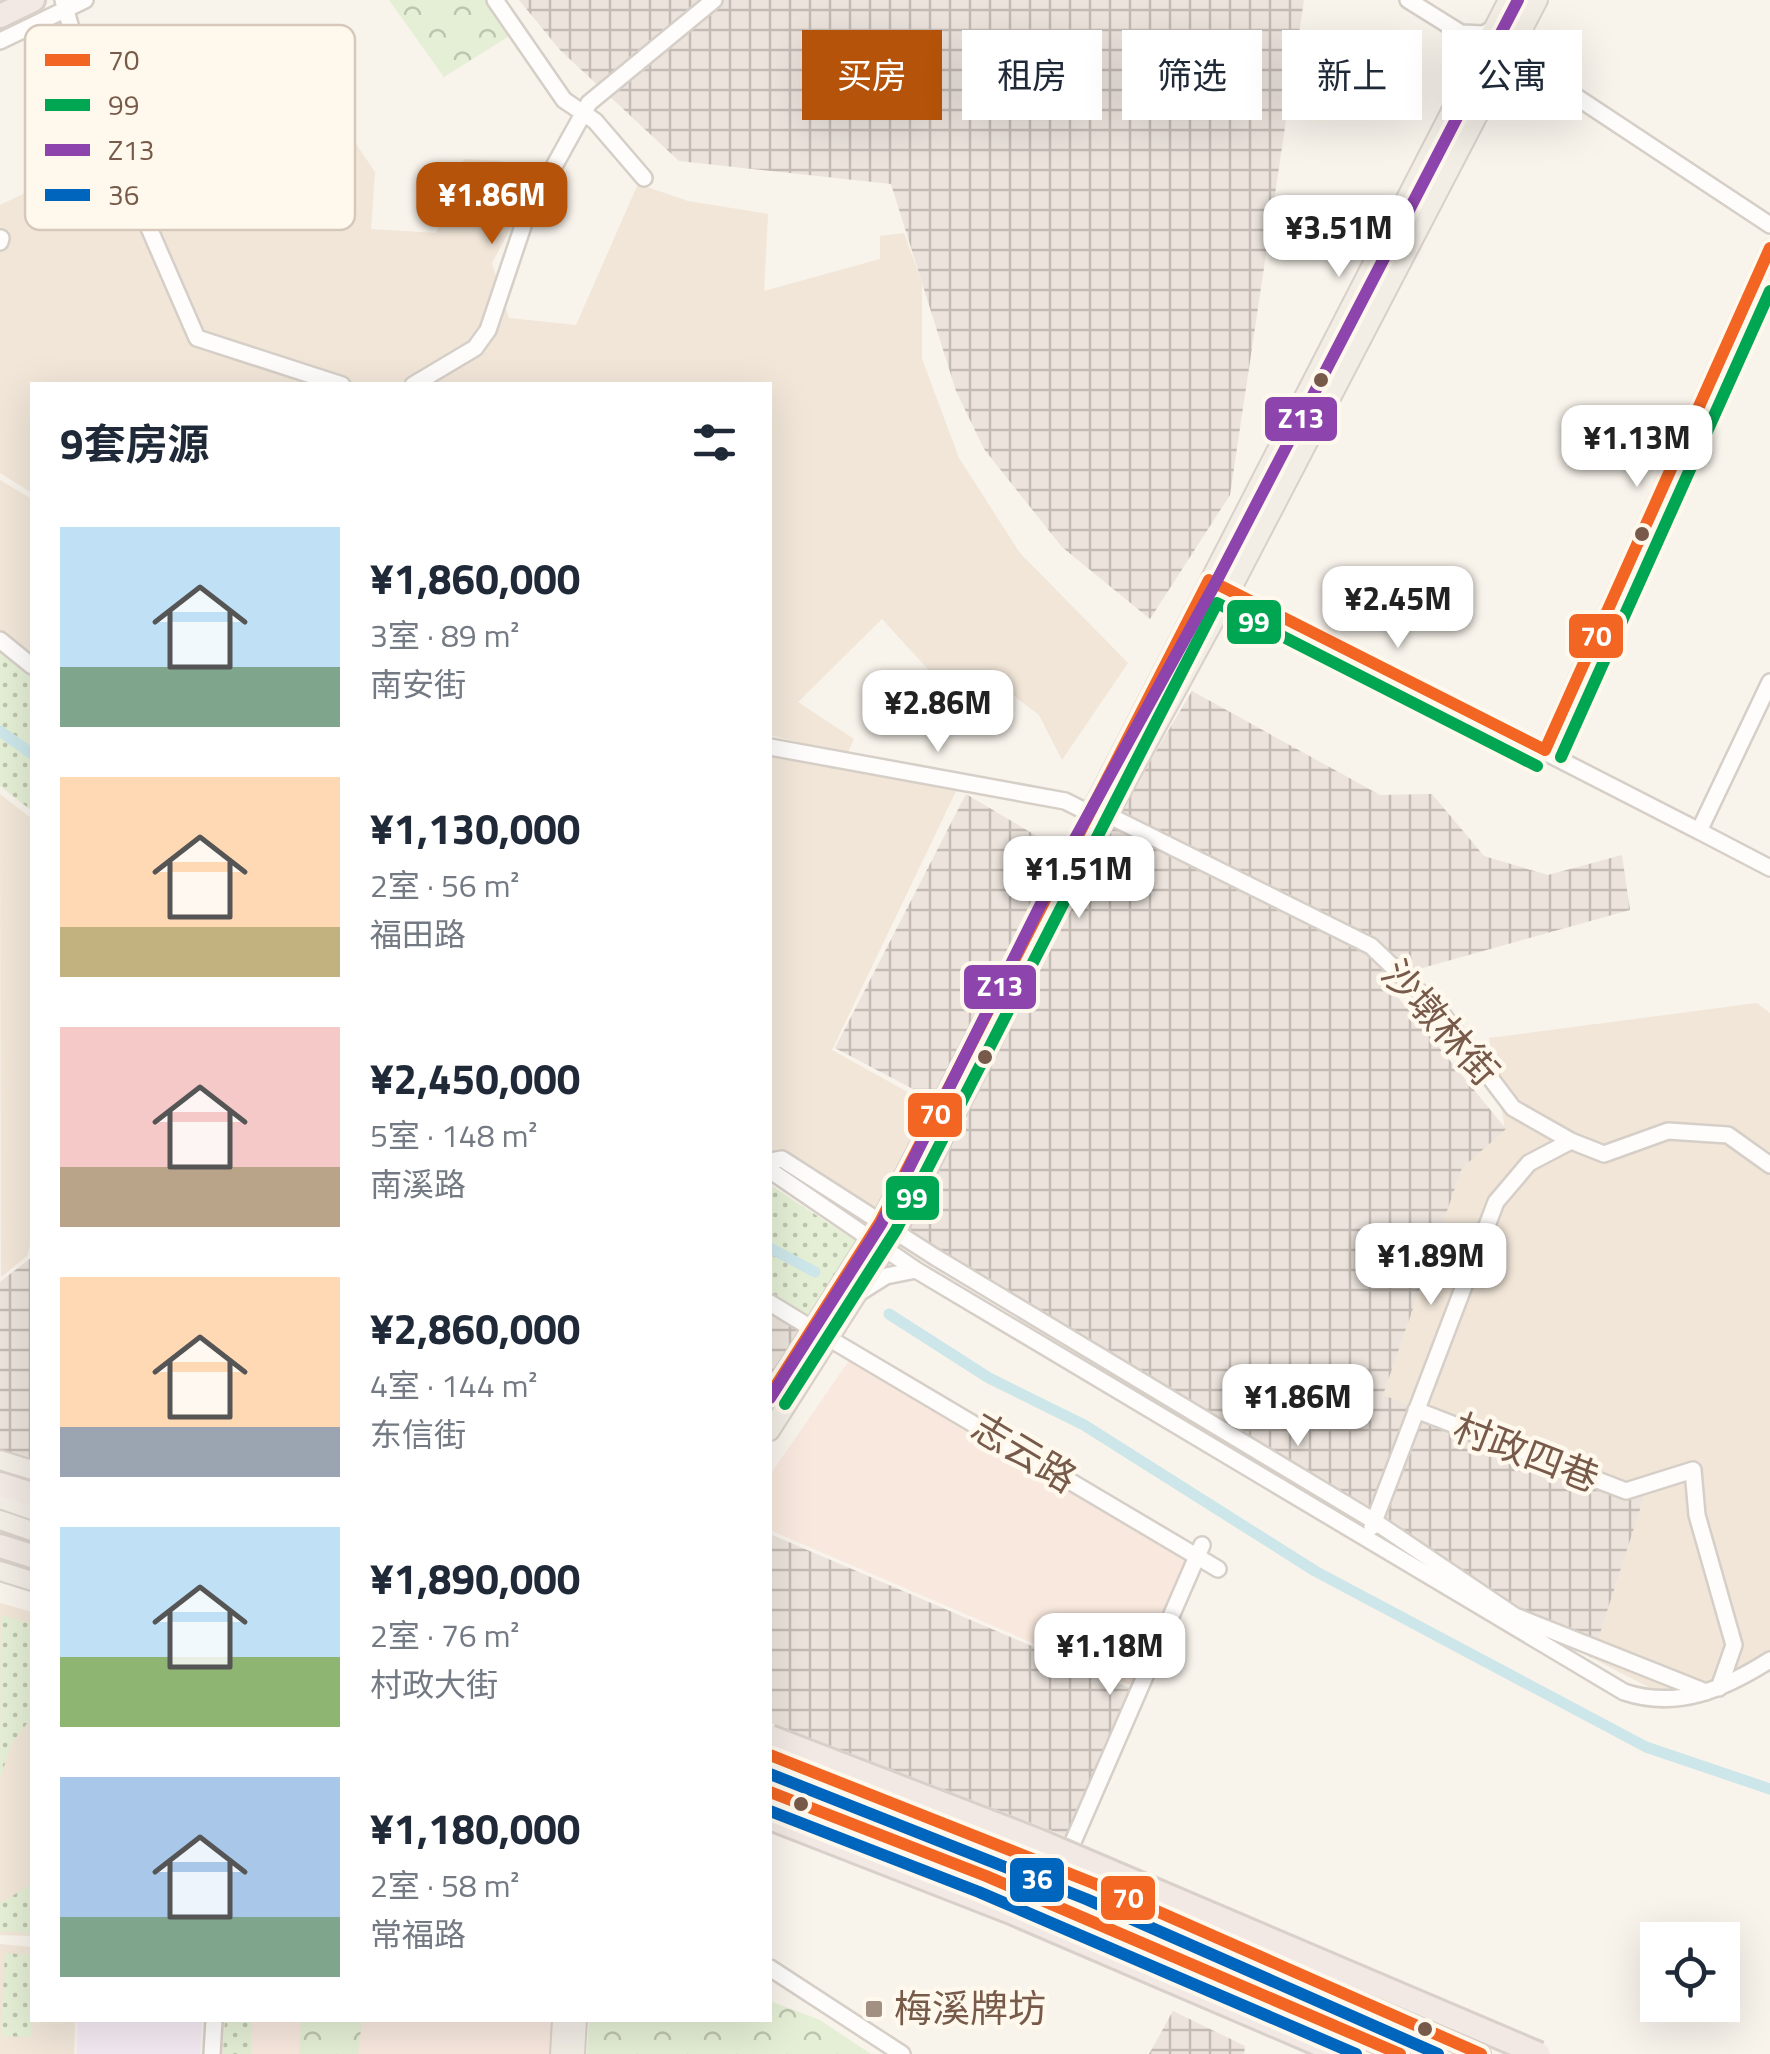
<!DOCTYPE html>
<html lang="zh">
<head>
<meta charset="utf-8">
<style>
	body { margin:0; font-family:"Titillium Web","Noto Sans SC",sans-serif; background:#f2f2f3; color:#1f2937; height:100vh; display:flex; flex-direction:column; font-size:38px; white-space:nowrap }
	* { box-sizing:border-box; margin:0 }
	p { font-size:32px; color:#747a83 }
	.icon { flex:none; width:55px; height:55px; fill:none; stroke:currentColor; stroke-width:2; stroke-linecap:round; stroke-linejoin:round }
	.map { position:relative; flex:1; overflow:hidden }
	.sheet { position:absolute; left:30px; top:382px; width:742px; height:1640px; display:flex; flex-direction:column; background:#fff; border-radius:0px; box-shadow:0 10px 40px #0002 }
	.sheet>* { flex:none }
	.guide { position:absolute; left:802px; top:30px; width:818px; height:90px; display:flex; gap:20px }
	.tools { position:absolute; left:1640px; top:1922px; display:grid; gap:20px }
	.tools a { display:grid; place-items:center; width:100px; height:100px; border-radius:0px; background:#fff; box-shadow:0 10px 40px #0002; font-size:50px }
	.price { position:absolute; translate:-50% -85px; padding:0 22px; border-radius:20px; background:#fff; color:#222; font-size:32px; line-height:65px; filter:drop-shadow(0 2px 5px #0008) }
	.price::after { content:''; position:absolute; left:50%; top:60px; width:30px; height:22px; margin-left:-15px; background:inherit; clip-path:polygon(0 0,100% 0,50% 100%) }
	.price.active { background:#b45309; color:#fff }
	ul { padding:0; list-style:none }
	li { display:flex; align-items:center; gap:30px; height:250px; padding:0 30px }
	li span { display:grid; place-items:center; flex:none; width:280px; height:200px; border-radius:0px; color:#555 }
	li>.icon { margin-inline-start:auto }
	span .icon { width:120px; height:120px; fill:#fffc; stroke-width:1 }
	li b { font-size:42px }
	h2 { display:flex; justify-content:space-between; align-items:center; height:120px; padding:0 30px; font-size:42px }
	.pill { padding:0 35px; border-radius:0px; background:#fff; box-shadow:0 10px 40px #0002; font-size:35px; line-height:90px }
	.pill.active { background:#b45309; color:#fff }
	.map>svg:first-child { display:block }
	.residential { fill:#f1e6d8 }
	.commercial { fill:#f8e8de }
	.industrial { fill:url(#industrial-grid) }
	.education { fill:#f4eaf3 }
	.grass { fill:url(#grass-dots) }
	.forest { fill:url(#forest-crowns) }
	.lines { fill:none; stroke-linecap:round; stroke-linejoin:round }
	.canal { stroke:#cce6e9; stroke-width:11 }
	.minor-casing { stroke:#d6cfc8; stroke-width:20 }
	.major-casing { stroke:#d9d0c9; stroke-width:22 }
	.highway-casing { stroke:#d9d0c9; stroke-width:28 }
	.minor { stroke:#fefdfc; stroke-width:15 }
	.major { stroke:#f2ede5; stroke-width:18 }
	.highway { stroke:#f2e9e4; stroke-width:22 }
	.highway-bridge-casing { stroke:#d9d0c9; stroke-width:28; stroke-linecap:butt }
	.highway-bridge { stroke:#f2e9e4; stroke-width:22 }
	.bus-1-casing { stroke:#fff8ed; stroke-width:20 }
	.bus-2-casing { stroke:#fff8ed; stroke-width:20 }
	.bus-3-casing { stroke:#fff8ed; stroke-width:20 }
	.bus-4-casing { stroke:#fff8ed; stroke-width:20 }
	.bus-1 { stroke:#f26522; stroke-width:12 }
	.bus-2 { stroke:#00a651; stroke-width:12 }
	.bus-3 { stroke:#8e44ad; stroke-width:12 }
	.bus-4 { stroke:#0065bd; stroke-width:12 }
	.bus-dot { fill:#775a49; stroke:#fff8ed; stroke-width:4 }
	.poi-dot { fill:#a49082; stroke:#fff8ed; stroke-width:4 }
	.labels { text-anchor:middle; stroke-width:9; stroke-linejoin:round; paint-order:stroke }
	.street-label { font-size:38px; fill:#775a49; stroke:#fff8ed }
	.poi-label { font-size:38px; fill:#775a49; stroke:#fff8ed; text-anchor:start }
	.key { fill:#fff8ed; stroke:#d6c9bc; stroke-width:2.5 }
	.key-label { font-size:28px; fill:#775a49 }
	.line-badge { stroke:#fff8ed; stroke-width:4 }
	.badge-label { font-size:28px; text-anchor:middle; font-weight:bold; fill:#fff }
</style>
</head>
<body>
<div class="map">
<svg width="1770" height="2054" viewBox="0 0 1770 2054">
	<defs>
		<pattern id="industrial-grid" width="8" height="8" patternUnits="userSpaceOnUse" patternTransform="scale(2.5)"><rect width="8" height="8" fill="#ebe3dc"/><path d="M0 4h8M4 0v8" fill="none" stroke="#c3bbb4"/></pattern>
		<pattern id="grass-dots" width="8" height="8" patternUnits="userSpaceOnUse" patternTransform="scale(2.5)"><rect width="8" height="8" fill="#e4efd5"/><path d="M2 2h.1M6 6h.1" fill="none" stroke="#bec5af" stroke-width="1.8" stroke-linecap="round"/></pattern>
		<pattern id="forest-crowns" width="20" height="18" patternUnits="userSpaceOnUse" patternTransform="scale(2.5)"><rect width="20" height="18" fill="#e4efd5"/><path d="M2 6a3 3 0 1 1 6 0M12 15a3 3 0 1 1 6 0" fill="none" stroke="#bec5af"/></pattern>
	</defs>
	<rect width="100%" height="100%" fill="#f8f3eb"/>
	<path class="residential" d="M 275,74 L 331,107 L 375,172 L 371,229 L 436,233 L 464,159 L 502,161 L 525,202 L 492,263 L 509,318 L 576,325 L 638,184 L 688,201 L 768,214 L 764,291 L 880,259 L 880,236 L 904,233 L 922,283 L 922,359 L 959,458 L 1020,553 L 1128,663 L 1062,760 L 1039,715 L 997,683 L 958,702 L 882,619 L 798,702 L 854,739 L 847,754 L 770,735 L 770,385 L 32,385 L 32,493 L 0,473 L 0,205 Z
		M 0,480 L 32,499 L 32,656 L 0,631 Z
		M 770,752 L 957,789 L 832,1050 L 933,1106 L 877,1212 L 786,1152 L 770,1154 Z
		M 0,794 L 32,819 L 32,1238 L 27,1256 L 1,1277 Z
		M 1757,1003 L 1770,1013 L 1770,1650 L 1726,1676 L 1660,1693 L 1592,1658 L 1645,1494 L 1383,1395 L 1462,1168 L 1505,1129 L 1489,1038 Z
		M 0,1603 L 32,1612 L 32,1936 L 0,1935 Z
		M 0,1944 L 32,1947 L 32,2020 L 75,2020 L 74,2054 L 0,2054 Z"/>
	<path class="commercial" d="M 850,1359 L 1191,1558 L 1133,1686 L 770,1530 L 770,1475 Z
		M 213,2020 L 562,2020 L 560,2054 L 213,2054 Z"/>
	<path class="industrial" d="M 519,0 L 1304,0 L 1230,495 L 1150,619 L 1062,547 L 984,449 L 956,391 L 891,184 L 679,161 L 560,50 Z
		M 1192,691 L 1380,795 L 1432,794 L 1484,856 L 1548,875 L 1622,855 L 1630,910 L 1383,979 L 1506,1129 L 1462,1168 L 1383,1395 L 1645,1494 L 1592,1658 L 907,1250 L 913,1215 L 968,1118 L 835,1048 L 966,794 L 1077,860 L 1127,800 Z
		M 32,1257 L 32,1460 L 0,1451 L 0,1282 Z
		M 770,1310 L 801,1329 L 770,1379 Z
		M 770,1534 L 1132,1689 L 1066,1836 L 770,1723 Z
		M 1173,2011 L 1245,2046 L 1244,2054 L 1149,2054 Z"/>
	<path class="education" d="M 78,2020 L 202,2020 L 200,2054 L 77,2054 Z"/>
	<path class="grass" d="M 0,647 L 32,673 L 32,811 L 0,786 Z
		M 770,1185 L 856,1241 L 808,1315 L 770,1292 Z
		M 1,1615 L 32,1624 L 32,1717 L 12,1743 L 0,1778 Z
		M 32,1884 L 32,1904 L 27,1909 L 32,1916 L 32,1933 L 0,1931 L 0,1903 Z
		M 5,1953 L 32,1955 L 31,2037 L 1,2036 Z
		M 225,2020 L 252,2020 L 251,2054 L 223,2054 Z"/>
	<path class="forest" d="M 389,0 L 491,0 L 514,33 L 444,77 Z
		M 770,2001 L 820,2020 L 871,2054 L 587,2054 L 589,2020 L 770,2020 Z
		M 301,2020 L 362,2020 L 358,2054 L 299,2054 Z"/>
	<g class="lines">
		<path class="canal" d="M 0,731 L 32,754
			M 770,1248 L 815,1272
			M 889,1314 L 989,1378 L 1084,1425 L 1315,1571 L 1646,1747 L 1770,1789"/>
		<defs>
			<path id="minor" d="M 63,0 L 88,88 L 197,338 L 342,385
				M 495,0 L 564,100 L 595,121 L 644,178
				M 1408,0 L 1461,33
				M 0,41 L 85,0
				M 1510,53 L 1770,225
				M 1474,68 L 1474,48 L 1461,33 L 1484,34 L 1495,27
				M 0,242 L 1,238
				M 413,385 L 475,348 L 488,330 L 526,217 L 589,103 L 714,0
				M 1209,580 L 1699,831 L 1770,682
				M 0,640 L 32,666
				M 770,747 L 1065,801 L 1089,813
				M 1545,750 L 1770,248
				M 1110,816 L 1371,946 L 1442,1014 L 1513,1108 L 1571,1141 L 1604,1154 L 1668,1131 L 1728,1135 L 1770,1165
				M 1699,831 L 1770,868
				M 916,1270 L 771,1171 L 771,1161 L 782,1159 L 935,1257 L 1374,1521 L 1515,1616 L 1706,1692
				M 859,1293 L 886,1276 L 916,1270 L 1624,1692 C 1678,1710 1724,1689 1770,1660
				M 770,1303 L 811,1328
				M 830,1339 L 1218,1569
				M 1416,1410 L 1626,1491 L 1693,1470 L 1697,1515 L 1734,1645 L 1719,1688
				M 1372,1527 L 1496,1202 L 1529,1163 L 1571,1141
				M 1066,1858 L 1202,1545
				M 770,1968 L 902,2054
				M 212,2054 L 214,2020"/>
			<path id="major" d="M 770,1395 L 880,1222 L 1508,0
				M 770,1431 L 896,1233 L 1075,876 L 1230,592 L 1538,0
				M 0,1460 L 32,1470
				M 0,1499 L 32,1510
				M 0,1520 L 32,1531
				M 0,1571 L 32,1581
				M 770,1755 L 1093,1883 L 1481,2054
				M 770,1792 L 986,1876 L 1400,2054
				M 560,2054 L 562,2020
				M 575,2054 L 577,2020"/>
			<path id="highway" d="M 0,16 L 33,0
				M 0,1484 L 32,1494
				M 0,1546 L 32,1556
				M 770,1818 L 1011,1912 L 1342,2054"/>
		</defs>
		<use href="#minor" class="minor-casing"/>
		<use href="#major" class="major-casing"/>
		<use href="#highway" class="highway-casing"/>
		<use href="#minor" class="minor"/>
		<use href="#major" class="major"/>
		<use href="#highway" class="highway"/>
		<defs>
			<path id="highway-bridge" d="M 770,1737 L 1039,1841 L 1539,2054"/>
		</defs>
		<use href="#highway-bridge" class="highway-bridge-casing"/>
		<use href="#highway-bridge" class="highway-bridge"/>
		<defs>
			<path id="bus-1" d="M 1545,750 L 1770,248
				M 770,1395 L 880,1222 L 1209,580 L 1545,750
				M 770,1755 L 1093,1883 L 1481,2054
				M 770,1792 L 986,1876 L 1400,2054"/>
			<path id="bus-2" d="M 1561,757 L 1770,291
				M 785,1404 L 896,1230 L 1217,603 L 1537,766"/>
			<path id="bus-3" d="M 770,1398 L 881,1224 L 1059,868 L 1215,584 L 1518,0"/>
			<path id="bus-4" d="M 770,1774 L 1086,1899 L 1438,2054
				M 770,1811 L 979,1892 L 1356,2054"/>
		</defs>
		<use href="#bus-1" class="bus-1-casing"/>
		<use href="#bus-2" class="bus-2-casing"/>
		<use href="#bus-3" class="bus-3-casing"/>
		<use href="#bus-4" class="bus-4-casing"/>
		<use href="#bus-1" class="bus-1"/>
		<use href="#bus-2" class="bus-2"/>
		<use href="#bus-3" class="bus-3"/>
		<use href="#bus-4" class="bus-4"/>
	</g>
	<g class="bus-dot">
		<circle cx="1321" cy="380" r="9"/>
		<circle cx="1642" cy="534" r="9"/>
		<circle cx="985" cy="1057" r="9"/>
		<circle cx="801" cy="1804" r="9"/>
		<circle cx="1425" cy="2029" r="9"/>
	</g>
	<rect class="poi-dot" x="864" y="1999" width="20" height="20" rx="5"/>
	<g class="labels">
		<g class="street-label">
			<text transform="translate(1440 1023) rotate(48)" y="13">沙墩林街</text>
			<text transform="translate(1024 1453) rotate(31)" y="13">志云路</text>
			<text transform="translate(1526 1453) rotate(21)" y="13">村政四巷</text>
		</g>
		<g class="poi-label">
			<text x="894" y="2022">梅溪牌坊</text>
		</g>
	</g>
	<rect x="25" y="25" width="330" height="205" rx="15" class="key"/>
	<rect x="45" y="54" width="45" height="12" fill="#f26522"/>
	<rect x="45" y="99" width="45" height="12" fill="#00a651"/>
	<rect x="45" y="144" width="45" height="12" fill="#8e44ad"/>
	<rect x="45" y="189" width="45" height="12" fill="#0065bd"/>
	<g class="key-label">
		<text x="108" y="70">70</text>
		<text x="108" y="115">99</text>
		<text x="108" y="160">Z13</text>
		<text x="108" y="205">36</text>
	</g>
	<g class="line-badge">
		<rect x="1263" y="395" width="76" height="48" rx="10" fill="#8e44ad"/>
		<rect x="1225" y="598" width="58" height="48" rx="10" fill="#00a651"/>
		<rect x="1567" y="612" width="58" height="48" rx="10" fill="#f26522"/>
		<rect x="962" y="963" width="76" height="48" rx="10" fill="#8e44ad"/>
		<rect x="906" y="1091" width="58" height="48" rx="10" fill="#f26522"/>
		<rect x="884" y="1174" width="57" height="48" rx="10" fill="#00a651"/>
		<rect x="1008" y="1856" width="58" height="48" rx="10" fill="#0065bd"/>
		<rect x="1099" y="1874" width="58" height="48" rx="10" fill="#f26522"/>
	</g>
	<g class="badge-label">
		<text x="1301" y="428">Z13</text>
		<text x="1254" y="632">99</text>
		<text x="1596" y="646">70</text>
		<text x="1000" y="996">Z13</text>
		<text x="935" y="1124">70</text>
		<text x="912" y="1208">99</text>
		<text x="1037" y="1889">36</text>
		<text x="1128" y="1908">70</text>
	</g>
</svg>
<div class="tools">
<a><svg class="icon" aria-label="locate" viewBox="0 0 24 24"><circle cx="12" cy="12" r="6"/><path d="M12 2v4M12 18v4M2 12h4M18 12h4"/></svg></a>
</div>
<b class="price active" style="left:492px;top:247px">¥1.86M</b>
<b class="price" style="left:1339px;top:280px">¥3.51M</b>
<b class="price" style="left:1637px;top:490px">¥1.13M</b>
<b class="price" style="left:1398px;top:651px">¥2.45M</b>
<b class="price" style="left:938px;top:755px">¥2.86M</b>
<b class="price" style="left:1079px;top:921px">¥1.51M</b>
<b class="price" style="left:1431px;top:1308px">¥1.89M</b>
<b class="price" style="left:1298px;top:1449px">¥1.86M</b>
<b class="price" style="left:1110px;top:1698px">¥1.18M</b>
<div class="guide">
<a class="pill active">买房</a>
<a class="pill">租房</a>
<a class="pill">筛选</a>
<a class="pill">新上</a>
<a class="pill">公寓</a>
</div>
<section class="sheet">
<h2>9套房源<svg class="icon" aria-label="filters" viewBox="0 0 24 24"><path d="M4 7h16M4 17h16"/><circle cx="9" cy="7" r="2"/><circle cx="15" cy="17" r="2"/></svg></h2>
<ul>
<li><span style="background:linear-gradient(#bfe0f5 70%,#7fa58c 0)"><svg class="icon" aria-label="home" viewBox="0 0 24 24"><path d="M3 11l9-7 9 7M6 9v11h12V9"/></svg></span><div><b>¥1,860,000</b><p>3室 · 89 m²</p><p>南安街</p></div></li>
<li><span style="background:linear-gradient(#ffd9b3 75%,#c2b280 0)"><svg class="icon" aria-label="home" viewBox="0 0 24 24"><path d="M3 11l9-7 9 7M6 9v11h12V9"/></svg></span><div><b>¥1,130,000</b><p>2室 · 56 m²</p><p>福田路</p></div></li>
<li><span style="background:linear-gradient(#f6c9c9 70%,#b9a48a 0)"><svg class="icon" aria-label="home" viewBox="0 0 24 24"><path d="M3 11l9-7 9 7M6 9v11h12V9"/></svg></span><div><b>¥2,450,000</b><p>5室 · 148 m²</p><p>南溪路</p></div></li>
<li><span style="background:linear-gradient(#ffd9b3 75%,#9aa5b1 0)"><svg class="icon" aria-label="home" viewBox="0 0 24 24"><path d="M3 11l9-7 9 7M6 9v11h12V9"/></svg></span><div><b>¥2,860,000</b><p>4室 · 144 m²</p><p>东信街</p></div></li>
<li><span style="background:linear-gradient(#bfe0f5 65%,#8fb573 0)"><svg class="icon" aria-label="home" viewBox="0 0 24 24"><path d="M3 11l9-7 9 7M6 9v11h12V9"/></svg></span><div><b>¥1,890,000</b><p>2室 · 76 m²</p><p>村政大街</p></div></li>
<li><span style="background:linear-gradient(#a9c7e8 70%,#7fa58c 0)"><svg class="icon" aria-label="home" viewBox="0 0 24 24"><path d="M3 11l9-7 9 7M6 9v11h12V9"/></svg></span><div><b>¥1,180,000</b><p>2室 · 58 m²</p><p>常福路</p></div></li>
</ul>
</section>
</div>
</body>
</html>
